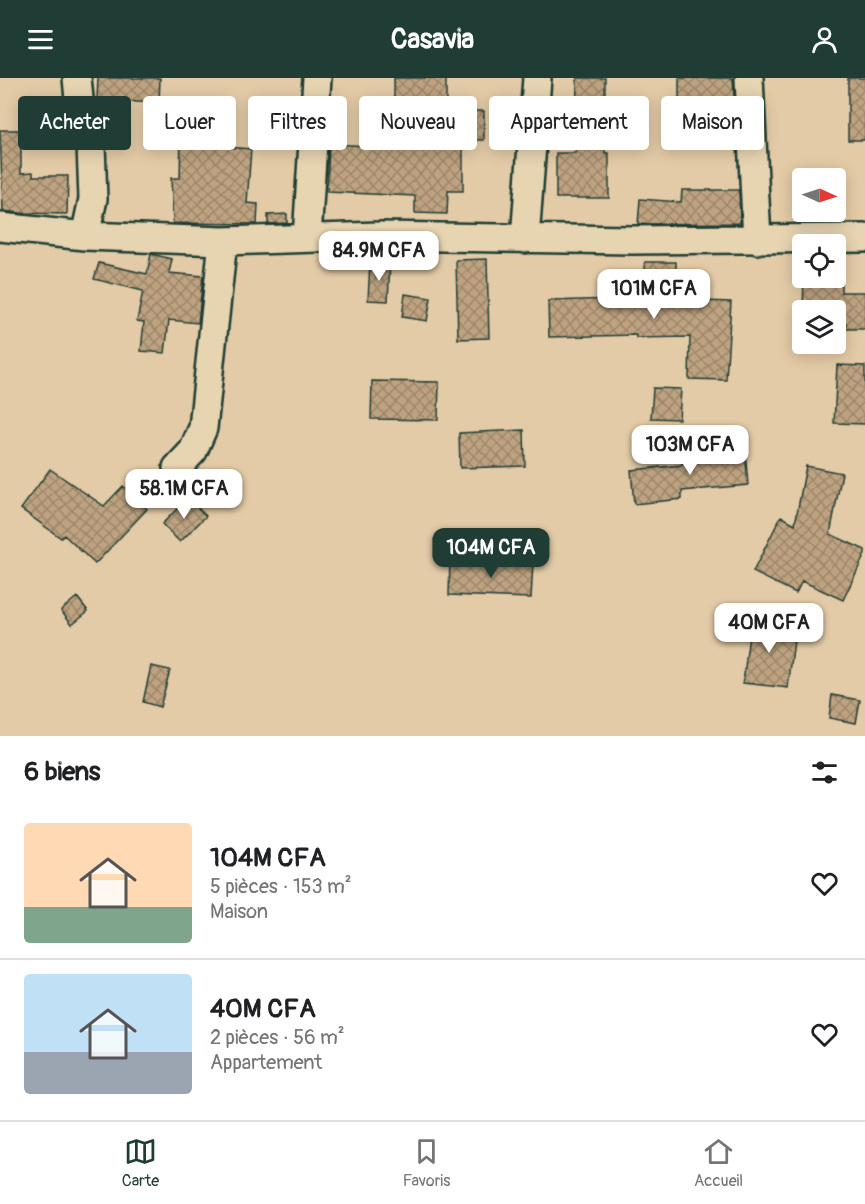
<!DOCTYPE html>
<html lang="fr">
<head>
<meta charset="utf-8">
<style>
	body { margin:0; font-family:Pangolin,sans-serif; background:#f6f6f6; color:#202124; height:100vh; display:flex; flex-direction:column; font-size:22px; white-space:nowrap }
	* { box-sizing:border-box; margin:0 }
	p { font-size:20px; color:#757577 }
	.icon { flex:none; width:33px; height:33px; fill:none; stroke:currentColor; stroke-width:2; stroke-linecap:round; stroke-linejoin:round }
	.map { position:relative; height:658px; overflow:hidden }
	.sheet { display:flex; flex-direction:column; background:#fff; flex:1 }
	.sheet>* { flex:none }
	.banner { position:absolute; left:18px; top:18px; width:830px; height:54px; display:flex; gap:12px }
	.needle { width:39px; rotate:93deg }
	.fabs { position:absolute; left:792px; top:90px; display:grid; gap:12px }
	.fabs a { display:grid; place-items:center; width:54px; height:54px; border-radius:6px; background:#fff; box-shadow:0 3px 15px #0003; font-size:30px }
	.price { position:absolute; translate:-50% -51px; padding:0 14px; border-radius:12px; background:#fff; color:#222; font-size:20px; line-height:39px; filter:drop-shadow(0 2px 3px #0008) }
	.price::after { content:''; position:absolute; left:50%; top:36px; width:18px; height:14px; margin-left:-9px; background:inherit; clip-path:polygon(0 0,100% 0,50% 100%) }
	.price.on { background:#1f3d34; color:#fff }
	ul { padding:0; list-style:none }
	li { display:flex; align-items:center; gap:18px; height:150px; padding:0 24px }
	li+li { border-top:2px solid #e0e0e0 }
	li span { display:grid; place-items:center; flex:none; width:168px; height:120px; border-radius:6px; color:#555 }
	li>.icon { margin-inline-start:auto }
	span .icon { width:72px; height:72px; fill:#fffc; stroke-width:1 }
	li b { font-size:26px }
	h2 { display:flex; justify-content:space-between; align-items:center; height:72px; padding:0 24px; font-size:26px }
	.tag { padding:0 21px; border-radius:6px; background:#fff; box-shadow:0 3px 15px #0003; font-size:21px; line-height:54px }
	.tag.on { background:#1f3d34; color:#fff }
	header { display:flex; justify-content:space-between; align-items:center; height:78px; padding:0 24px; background:#1f3d34; color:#fff; font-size:27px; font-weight:700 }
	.tab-bar { display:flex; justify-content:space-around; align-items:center; height:84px; border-top:2px solid #e0e0e0; background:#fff; font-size:16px; color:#757577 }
	.tab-bar a { display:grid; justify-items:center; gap:3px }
	.tab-bar .on { color:#1f3d34 }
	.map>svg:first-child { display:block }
	.building { fill:url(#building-cross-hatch); stroke:#1f3d34; stroke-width:1.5 }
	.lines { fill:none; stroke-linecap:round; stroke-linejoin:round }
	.minor-casing { stroke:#1f3d34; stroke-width:32 }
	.minor { stroke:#e7d4b1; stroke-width:27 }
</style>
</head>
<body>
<header><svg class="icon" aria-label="menu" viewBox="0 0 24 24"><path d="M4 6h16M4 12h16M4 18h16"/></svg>Casavia<svg class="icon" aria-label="person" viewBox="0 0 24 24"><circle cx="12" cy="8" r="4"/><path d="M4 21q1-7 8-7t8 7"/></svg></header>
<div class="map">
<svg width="865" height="658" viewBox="0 0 865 658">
	<defs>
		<pattern id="building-cross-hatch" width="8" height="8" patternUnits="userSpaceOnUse" patternTransform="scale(1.5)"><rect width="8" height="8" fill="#bfa380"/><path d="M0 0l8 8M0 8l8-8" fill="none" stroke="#9b866a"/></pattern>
	</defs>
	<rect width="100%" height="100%" fill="#e4cba7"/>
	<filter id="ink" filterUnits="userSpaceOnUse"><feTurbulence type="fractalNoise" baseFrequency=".0167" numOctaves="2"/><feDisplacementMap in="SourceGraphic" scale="12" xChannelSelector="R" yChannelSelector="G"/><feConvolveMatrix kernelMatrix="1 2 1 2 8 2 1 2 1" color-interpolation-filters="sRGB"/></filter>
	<g filter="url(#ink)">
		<path class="building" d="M 98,0 L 160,0 L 159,25 L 97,22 Z
			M 394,0 L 446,0 L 446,33 L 484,33 L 484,62 L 463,62 L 463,113 L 448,113 L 447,136 L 415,135 L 415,118 L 327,114 L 329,66 L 394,69 Z
			M 577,0 L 605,0 L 605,75 L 609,75 L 609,120 L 556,120 L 556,75 L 576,75 Z
			M 679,0 L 733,0 L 736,52 L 679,52 Z
			M 848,0 L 865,0 L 865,62 L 848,62 Z
			M 0,52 L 21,52 L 21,95 L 33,94 L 33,98 L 68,98 L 67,136 L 20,135 L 3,133 Z
			M 181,57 L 214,58 L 213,68 L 251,71 L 247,125 L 258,126 L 257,146 L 173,145 L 171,100 L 180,100 Z
			M 682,112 L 739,112 L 740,145 L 638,146 L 640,121 L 681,124 Z
			M 287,136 L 287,145 L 268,146 L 268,137 Z
			M 151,176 L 172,181 L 169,195 L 203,198 L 198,245 L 169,242 L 165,275 L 141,273 L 144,244 L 137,243 L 143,213 L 94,201 L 99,185 L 147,196 Z
			M 487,181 L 489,260 L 458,261 L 456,182 Z
			M 370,184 L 390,185 L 388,223 L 368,222 Z
			M 645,184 L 676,184 L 676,222 L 731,224 L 726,302 L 689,301 L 690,259 L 636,260 L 636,257 L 549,259 L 548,223 L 615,221 L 615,218 L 646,221 Z
			M 804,200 L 841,200 L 841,214 L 865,214 L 865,251 L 845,251 L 846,245 L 836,245 L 836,232 L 803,232 Z
			M 405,216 L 431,220 L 427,243 L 402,239 Z
			M 837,287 L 865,288 L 865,346 L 834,345 Z
			M 372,303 L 439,304 L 438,342 L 371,341 Z
			M 653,310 L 681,311 L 679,341 L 651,340 Z
			M 524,352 L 525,388 L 460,390 L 459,355 Z
			M 745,372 L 748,407 L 682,413 L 682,421 L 634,426 L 631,392 L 682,387 L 681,378 Z
			M 806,388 L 842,395 L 830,456 L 865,472 L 865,476 L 843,522 L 802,503 L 796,515 L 753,494 L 781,438 L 795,446 Z
			M 50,391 L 104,428 L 123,408 L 147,431 L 95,486 L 64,457 L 61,460 L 21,431 Z
			M 188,420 L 206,438 L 180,464 L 162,446 Z
			M 450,482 L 533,485 L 531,520 L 449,517 Z
			M 77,519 L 88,533 L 72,546 L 61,532 Z
			M 751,541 L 796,547 L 788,610 L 743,605 Z
			M 151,588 L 170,592 L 160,629 L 143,624 Z
			M 832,617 L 860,622 L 856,645 L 829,640 Z"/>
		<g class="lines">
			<defs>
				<path id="minor" d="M 77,0 L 79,21 L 91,67 L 93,121 L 85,158
					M 749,0 L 757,162
					M 0,149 L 85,158 L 223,163 L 380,158 L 632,162 L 865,160
					M 307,160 L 317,0
					M 525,161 L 537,0
					M 177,390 L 193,373 L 203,350 L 223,163"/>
			</defs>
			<use href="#minor" class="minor-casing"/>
			<use href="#minor" class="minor"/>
		</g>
	</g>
</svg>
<div class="fabs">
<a><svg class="needle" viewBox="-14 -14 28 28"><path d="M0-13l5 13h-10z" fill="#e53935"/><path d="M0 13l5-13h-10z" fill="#757577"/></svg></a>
<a><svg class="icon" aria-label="locate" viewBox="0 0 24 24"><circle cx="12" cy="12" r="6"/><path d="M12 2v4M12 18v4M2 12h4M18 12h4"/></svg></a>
<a><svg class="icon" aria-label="layers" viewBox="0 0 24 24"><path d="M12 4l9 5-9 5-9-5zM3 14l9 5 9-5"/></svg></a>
</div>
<b class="price" style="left:379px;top:204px">84.9M CFA</b>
<b class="price" style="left:654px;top:242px">101M CFA</b>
<b class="price" style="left:690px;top:398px">103M CFA</b>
<b class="price" style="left:184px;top:442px">58.1M CFA</b>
<b class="price on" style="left:491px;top:501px">104M CFA</b>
<b class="price" style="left:769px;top:576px">40M CFA</b>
<div class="banner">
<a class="tag on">Acheter</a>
<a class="tag">Louer</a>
<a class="tag">Filtres</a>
<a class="tag">Nouveau</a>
<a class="tag">Appartement</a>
<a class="tag">Maison</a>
</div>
</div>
<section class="sheet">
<h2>6 biens<svg class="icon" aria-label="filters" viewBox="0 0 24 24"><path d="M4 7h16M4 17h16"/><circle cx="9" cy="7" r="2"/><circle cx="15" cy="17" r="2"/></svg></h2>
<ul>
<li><span style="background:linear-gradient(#ffd9b3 70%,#7fa58c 0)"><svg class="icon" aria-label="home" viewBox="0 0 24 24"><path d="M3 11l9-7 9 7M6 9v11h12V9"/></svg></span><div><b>104M CFA</b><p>5 pièces · 153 m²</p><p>Maison</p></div><svg class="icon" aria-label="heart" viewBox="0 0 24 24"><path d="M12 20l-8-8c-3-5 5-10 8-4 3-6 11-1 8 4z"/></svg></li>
<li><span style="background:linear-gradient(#bfe0f5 65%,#9aa5b1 0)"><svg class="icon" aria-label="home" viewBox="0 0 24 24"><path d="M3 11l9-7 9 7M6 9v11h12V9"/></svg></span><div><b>40M CFA</b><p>2 pièces · 56 m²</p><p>Appartement</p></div><svg class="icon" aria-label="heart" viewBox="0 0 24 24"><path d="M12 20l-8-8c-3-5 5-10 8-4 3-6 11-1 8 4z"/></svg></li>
</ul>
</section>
<nav class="tab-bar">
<a class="on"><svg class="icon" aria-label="map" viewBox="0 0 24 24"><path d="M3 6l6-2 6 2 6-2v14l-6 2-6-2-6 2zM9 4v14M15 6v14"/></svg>Carte</a>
<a><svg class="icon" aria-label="saved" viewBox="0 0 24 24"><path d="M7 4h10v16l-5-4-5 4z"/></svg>Favoris</a>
<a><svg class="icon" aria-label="home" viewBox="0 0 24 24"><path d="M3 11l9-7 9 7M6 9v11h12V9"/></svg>Accueil</a>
</nav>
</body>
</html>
